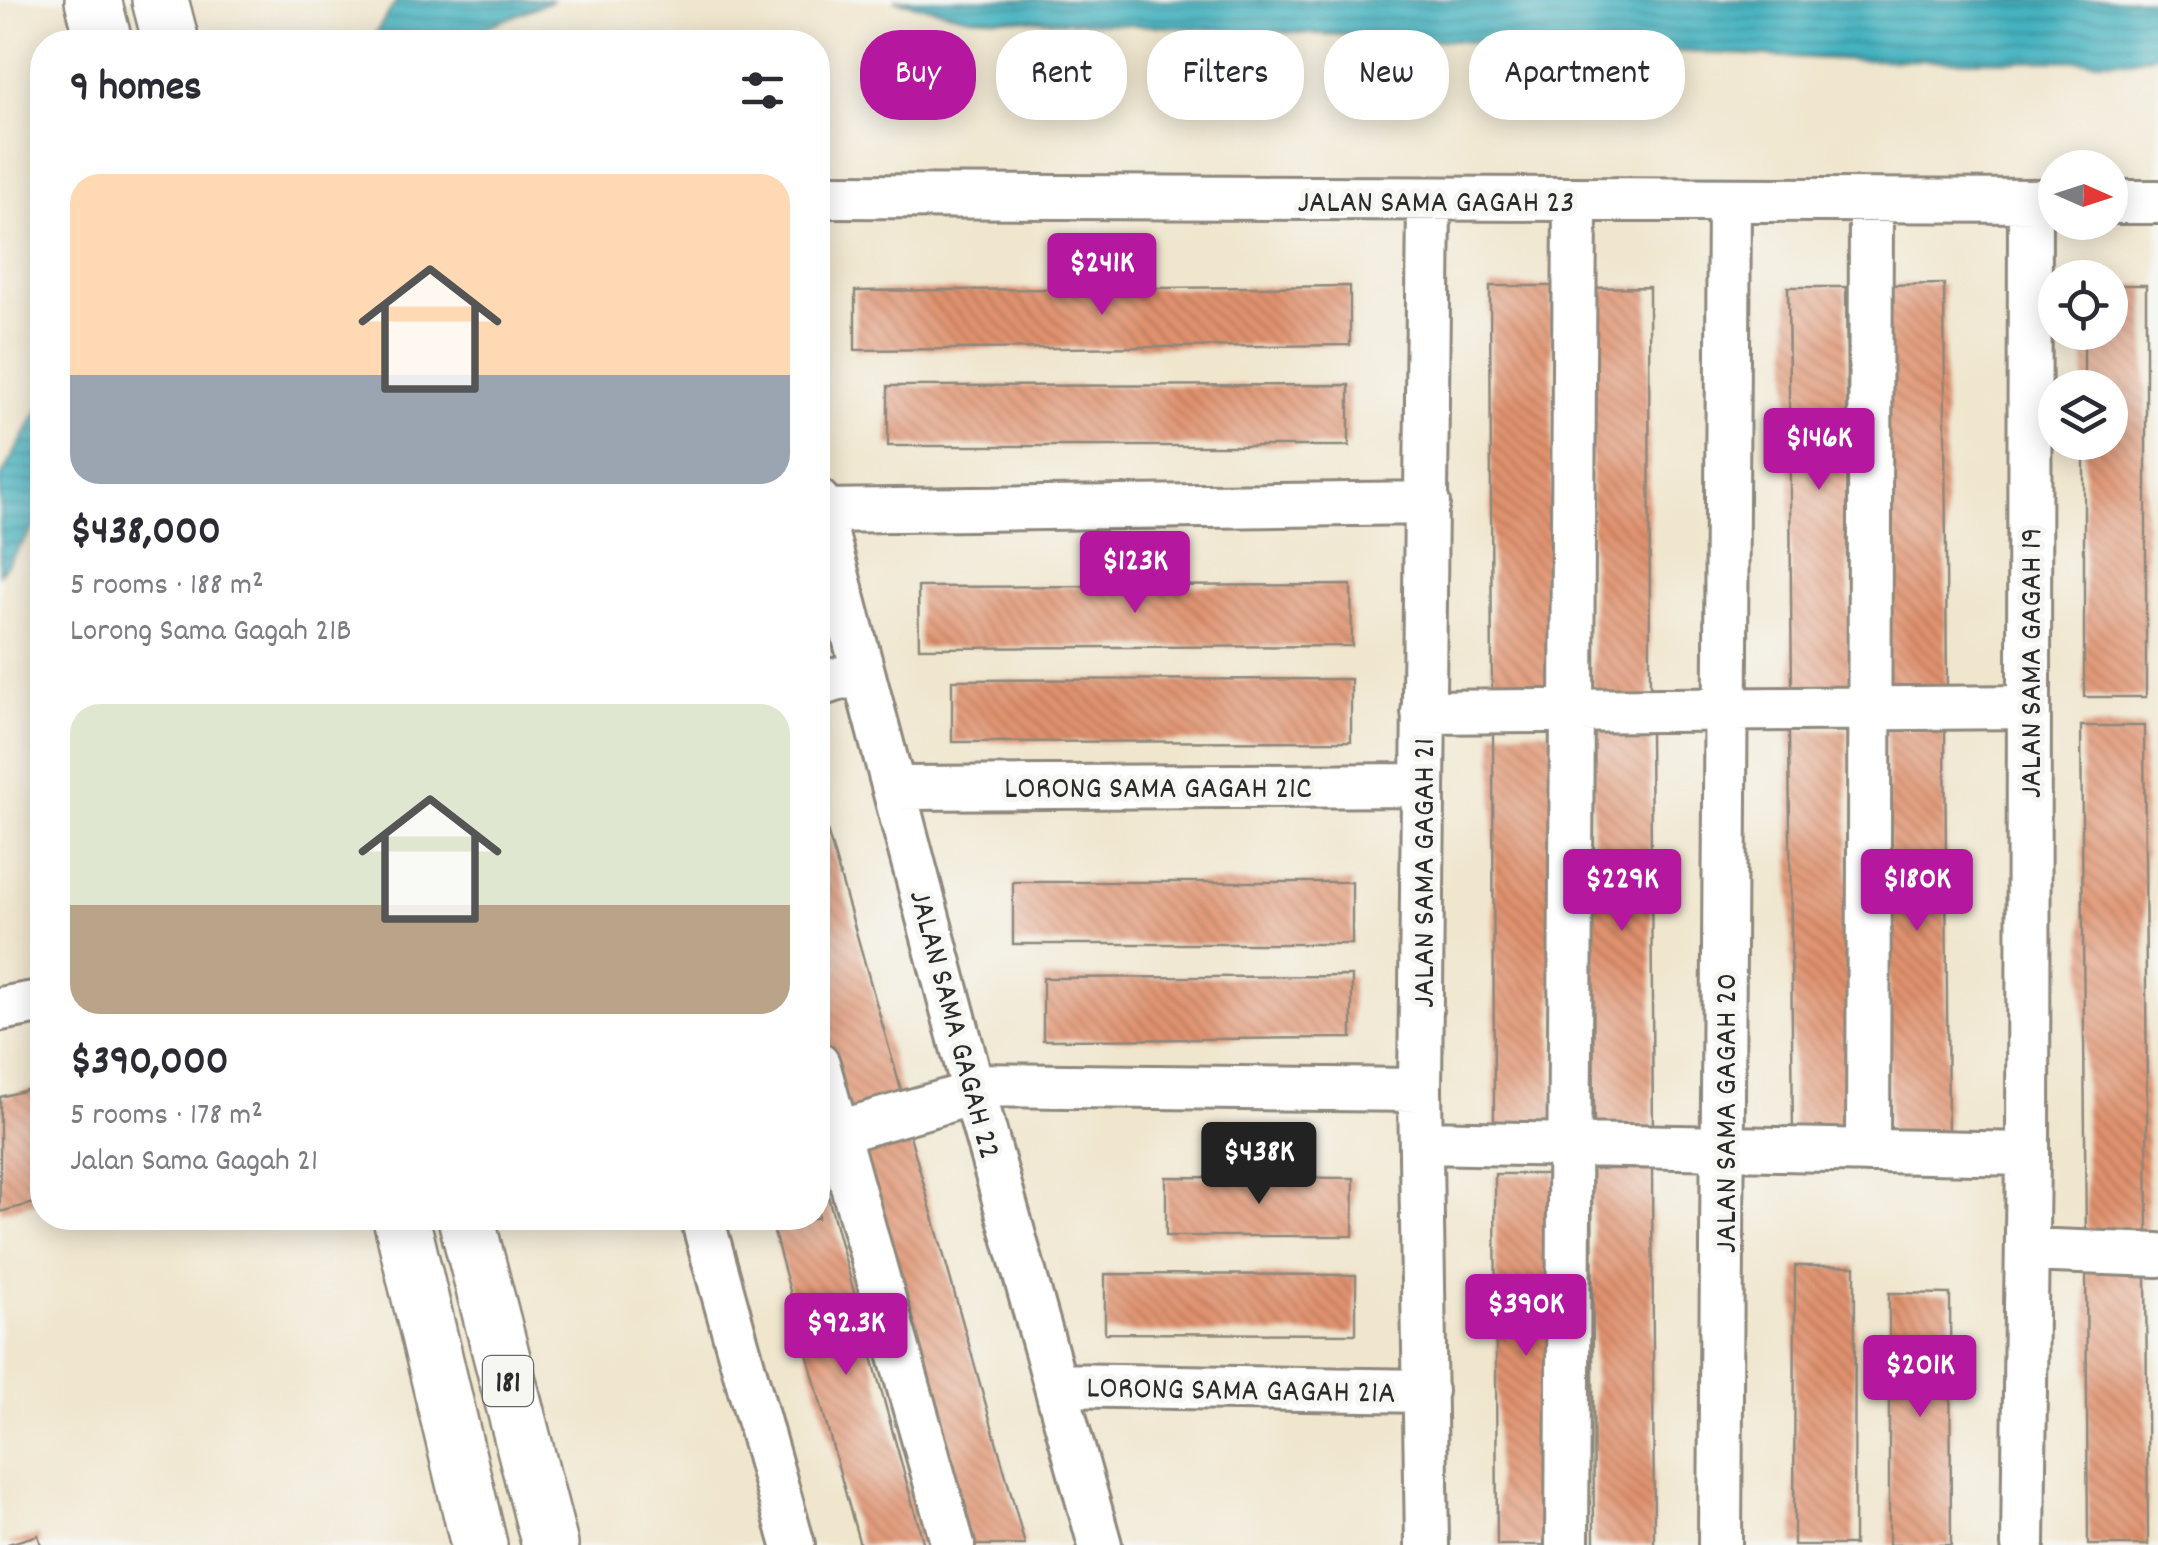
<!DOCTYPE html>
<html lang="en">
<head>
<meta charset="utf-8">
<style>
	body { margin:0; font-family:Dekko,sans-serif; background:#f7f7f7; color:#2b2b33; height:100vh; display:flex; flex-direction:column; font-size:38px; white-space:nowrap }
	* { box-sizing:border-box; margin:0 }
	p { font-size:32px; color:#7c7c81 }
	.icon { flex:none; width:55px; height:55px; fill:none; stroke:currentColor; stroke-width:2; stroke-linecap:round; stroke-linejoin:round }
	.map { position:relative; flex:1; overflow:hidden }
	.panel { position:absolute; left:30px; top:30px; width:800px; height:1200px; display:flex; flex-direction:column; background:#fff; border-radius:40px; box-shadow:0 5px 25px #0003 }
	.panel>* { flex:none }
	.guide { position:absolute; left:860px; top:30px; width:950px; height:90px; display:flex; gap:20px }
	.needle { width:65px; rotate:93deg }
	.fabs { position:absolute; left:2038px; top:150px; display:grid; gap:20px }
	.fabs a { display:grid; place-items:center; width:90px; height:90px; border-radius:50%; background:#fff; box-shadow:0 5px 25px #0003; font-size:50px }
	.price { position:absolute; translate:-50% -85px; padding:0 22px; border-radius:10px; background:#b5179e; color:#fff; font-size:32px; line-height:65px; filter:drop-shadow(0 2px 5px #0008) }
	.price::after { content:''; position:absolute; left:50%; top:60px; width:30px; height:22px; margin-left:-15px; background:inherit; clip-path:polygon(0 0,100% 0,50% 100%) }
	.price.current { background:#222; color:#fff }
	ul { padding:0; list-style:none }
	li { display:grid; align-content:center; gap:20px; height:530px; padding:0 40px }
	li span { display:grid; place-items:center; height:310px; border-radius:30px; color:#555 }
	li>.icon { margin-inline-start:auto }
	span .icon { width:180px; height:180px; fill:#fffc; stroke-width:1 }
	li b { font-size:42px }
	h2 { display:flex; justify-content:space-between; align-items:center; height:120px; padding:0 40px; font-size:42px }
	.tag { padding:0 35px; border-radius:40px; background:#fff; box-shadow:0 5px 25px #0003; font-size:35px; line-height:90px }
	.tag.current { background:#b5179e; color:#fff }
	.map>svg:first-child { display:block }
	.water { fill:url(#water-rules); stroke:#386e76; stroke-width:2.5 }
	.building { fill:url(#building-back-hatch) }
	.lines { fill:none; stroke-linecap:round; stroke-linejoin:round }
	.minor-casing { stroke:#8e887c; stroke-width:48 }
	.major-casing { stroke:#8e887c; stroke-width:60 }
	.minor { stroke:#fff; stroke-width:42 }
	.major { stroke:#fff; stroke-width:55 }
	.labels { text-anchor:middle; stroke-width:10; stroke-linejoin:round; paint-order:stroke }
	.shield { fill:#f6f6f2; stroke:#686867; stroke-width:2.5 }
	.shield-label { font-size:30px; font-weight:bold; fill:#2b2b2b }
	.street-label { font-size:32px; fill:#2b2b2b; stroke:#f6f6f2 }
</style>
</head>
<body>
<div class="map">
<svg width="2158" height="1545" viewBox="0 0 2158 1545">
	<defs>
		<pattern id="water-rules" width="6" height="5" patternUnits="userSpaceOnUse" patternTransform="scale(2.5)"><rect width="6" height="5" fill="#44b2c0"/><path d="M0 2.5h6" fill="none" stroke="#39919c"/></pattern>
		<pattern id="building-back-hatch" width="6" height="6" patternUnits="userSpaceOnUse" patternTransform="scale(2.5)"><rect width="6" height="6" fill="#e0926e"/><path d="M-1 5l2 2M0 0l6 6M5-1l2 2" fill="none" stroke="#b6775b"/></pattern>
	</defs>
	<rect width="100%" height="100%" fill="#f6f6f2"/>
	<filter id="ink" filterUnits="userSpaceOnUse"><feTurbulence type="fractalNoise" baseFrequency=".01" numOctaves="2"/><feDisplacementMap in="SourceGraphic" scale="20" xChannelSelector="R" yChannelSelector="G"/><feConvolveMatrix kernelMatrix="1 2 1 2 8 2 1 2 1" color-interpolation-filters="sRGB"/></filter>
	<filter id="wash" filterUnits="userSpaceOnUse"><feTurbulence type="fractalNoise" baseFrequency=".0048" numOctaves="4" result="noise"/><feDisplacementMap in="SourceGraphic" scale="40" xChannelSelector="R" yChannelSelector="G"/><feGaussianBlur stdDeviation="2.25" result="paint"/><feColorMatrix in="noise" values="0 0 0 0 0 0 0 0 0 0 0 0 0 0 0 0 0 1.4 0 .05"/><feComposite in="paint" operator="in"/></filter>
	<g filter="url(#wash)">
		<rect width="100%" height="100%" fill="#f0e6ce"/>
		<path class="water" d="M 397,0 L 553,0 L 450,42 L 370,42 Z
			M 894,0 L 2158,0 L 2158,54 L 2130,61 L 1853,60 L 970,17 Z
			M 42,404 L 42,517 L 0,574 L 0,479 Z"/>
		<g id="blocks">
			<path class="building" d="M 1944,284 L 1947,698 L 1886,699 L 1883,285 Z
				M 2110,285 L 2146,285 L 2146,697 L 2084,697 L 2084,442 L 2110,442 L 2110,388 L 2084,388 L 2084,332 L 2110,332 Z
				M 1350,286 L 1350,345 L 855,350 L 855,291 Z
				M 1490,286 L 1552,286 L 1553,700 L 1492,700 Z
				M 1649,287 L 1650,698 L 1592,698 L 1590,288 Z
				M 1788,287 L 1846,287 L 1850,698 L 1792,698 Z
				M 1349,385 L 1349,446 L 888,446 L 888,386 Z
				M 1351,585 L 1352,646 L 919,648 L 918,587 Z
				M 1351,679 L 1351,741 L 952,742 L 952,680 Z
				M 2081,726 L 2144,726 L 2148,1241 L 2086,1241 Z
				M 1592,727 L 1650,727 L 1653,1139 L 1594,1139 Z
				M 1887,728 L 1945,728 L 1948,1138 L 1889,1139 Z
				M 1847,729 L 1851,1138 L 1793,1138 L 1789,730 Z
				M 1553,730 L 1553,1139 L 1494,1139 L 1493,731 Z
				M 819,802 L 903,1097 L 846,1114 L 818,1015 Z
				M 1013,882 L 1352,882 L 1352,944 L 1013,944 Z
				M 1352,976 L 1352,1038 L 1043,1040 L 1043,978 Z
				M 42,1086 L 42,1201 L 0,1212 L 0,1097 Z
				M 909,1132 L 1017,1515 L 1025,1545 L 963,1545 L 851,1148 Z
				M 819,1162 L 841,1245 L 924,1545 L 860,1545 L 831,1441 L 770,1218 L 818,1218 Z
				M 1592,1169 L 1652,1169 L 1654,1545 L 1594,1545 Z
				M 1495,1174 L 1556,1174 L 1557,1545 L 1497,1545 Z
				M 1166,1177 L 1354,1178 L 1353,1236 L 1166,1236 Z
				M 1795,1266 L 1855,1266 L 1854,1545 L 1794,1545 Z
				M 2086,1270 L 2146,1270 L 2148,1545 L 2088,1545 Z
				M 1105,1274 L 1356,1275 L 1356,1334 L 1105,1333 Z
				M 1889,1293 L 1950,1294 L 1951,1545 L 1889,1545 Z
				M 38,1535 L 41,1545 L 8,1545 L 8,1544 Z"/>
		</g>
	</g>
	<g filter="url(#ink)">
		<use href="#blocks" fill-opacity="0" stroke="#8e887c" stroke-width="2.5"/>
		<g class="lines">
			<defs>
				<path id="minor" d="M 818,196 L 2055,201
					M 2110,202 L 2158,202
					M 818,501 L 972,1085 L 1100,1545
					M 820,511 L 1428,503
					M 818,685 L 863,672
					M 1423,712 L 2029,707
					M 894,788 L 1422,785
					M 0,1009 L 40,1002
					M 818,1064 L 953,1545
					M 972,1085 L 1420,1090
					M 818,1138 L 974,1093
					M 1421,1142 L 2028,1154
					M 1868,1151 L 1871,201
					M 702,1218 L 793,1545
					M 2027,1250 L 2158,1255
					M 1056,1385 L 1426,1391
					M 1427,1545 L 1420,1090 L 1429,201
					M 1567,1545 L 1575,201
					M 1720,1545 L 1729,201
					M 2023,1545 L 2028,1154 L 2030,201"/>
				<path id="major" d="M 93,0 L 104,42
					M 160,0 L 171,42
					M 401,1218 L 479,1545
					M 466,1218 L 550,1545"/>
			</defs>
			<use href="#minor" class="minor-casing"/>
			<use href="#major" class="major-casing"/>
			<use href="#minor" class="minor"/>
			<use href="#major" class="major"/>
		</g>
	</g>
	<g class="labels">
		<rect class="shield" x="483" y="1356" width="50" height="50" rx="8"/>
		<g class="shield-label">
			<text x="508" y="1391">181</text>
		</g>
		<g class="street-label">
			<text x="1436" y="211">JALAN SAMA GAGAH 23</text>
			<text transform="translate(2029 663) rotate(-90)" y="11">JALAN SAMA GAGAH 19</text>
			<text x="1158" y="797">LORONG SAMA GAGAH 21C</text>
			<text transform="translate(1422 873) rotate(-90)" y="11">JALAN SAMA GAGAH 21</text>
			<text transform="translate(957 1024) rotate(75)" y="11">JALAN SAMA GAGAH 22</text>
			<text transform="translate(1724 1113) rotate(-90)" y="11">JALAN SAMA GAGAH 20</text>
			<text transform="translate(1241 1388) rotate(1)" y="11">LORONG SAMA GAGAH 21A</text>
		</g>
	</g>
</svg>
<div class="fabs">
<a><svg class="needle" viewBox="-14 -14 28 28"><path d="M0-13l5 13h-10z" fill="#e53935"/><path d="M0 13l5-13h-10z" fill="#7c7c81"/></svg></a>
<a><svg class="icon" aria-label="locate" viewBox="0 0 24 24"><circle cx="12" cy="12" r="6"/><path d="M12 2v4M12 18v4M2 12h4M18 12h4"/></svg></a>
<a><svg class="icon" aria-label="layers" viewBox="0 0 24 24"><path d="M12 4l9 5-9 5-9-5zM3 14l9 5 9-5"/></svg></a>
</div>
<b class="price" style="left:1102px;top:318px">$241K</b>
<b class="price" style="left:1819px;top:493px">$146K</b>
<b class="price" style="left:1135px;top:616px">$123K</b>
<b class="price" style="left:1622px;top:934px">$229K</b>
<b class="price" style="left:1917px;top:934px">$180K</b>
<b class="price current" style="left:1259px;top:1207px">$438K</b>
<b class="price" style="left:1526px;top:1359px">$390K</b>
<b class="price" style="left:846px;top:1378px">$92.3K</b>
<b class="price" style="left:1920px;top:1420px">$201K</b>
<div class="guide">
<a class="tag current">Buy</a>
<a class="tag">Rent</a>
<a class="tag">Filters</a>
<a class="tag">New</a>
<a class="tag">Apartment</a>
</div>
<section class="panel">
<h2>9 homes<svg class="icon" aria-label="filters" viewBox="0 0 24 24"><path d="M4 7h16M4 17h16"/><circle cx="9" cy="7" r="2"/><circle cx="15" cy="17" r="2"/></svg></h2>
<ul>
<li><span style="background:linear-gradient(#ffd9b3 65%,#9aa5b1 0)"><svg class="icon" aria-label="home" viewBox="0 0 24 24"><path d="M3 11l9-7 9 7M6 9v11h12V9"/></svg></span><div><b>$438,000</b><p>5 rooms · 188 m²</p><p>Lorong Sama Gagah 21B</p></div></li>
<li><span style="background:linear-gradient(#dfe7d0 65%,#b9a48a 0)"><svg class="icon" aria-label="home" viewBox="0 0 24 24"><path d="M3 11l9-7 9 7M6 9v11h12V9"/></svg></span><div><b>$390,000</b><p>5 rooms · 178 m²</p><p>Jalan Sama Gagah 21</p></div></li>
</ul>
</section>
</div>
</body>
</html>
